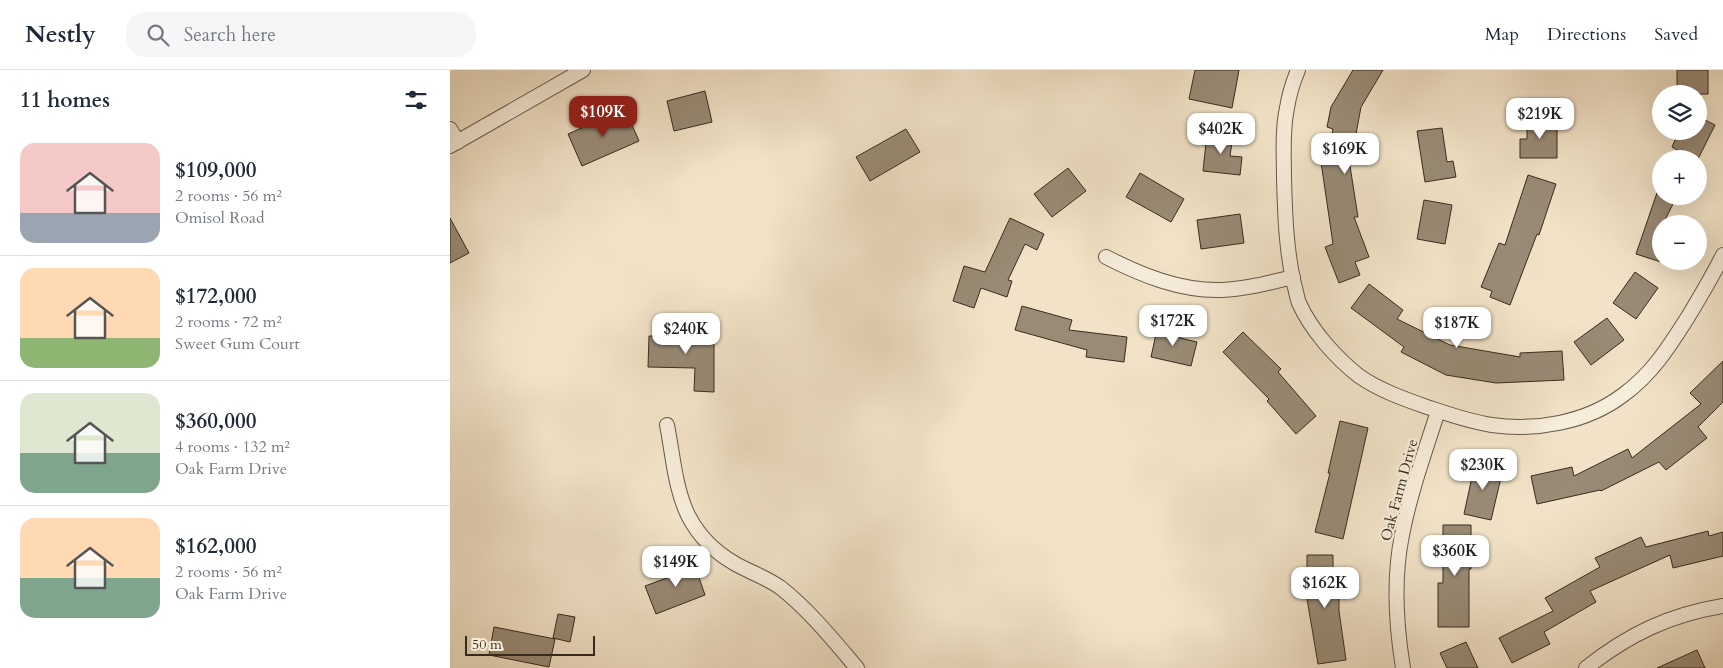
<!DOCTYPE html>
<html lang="en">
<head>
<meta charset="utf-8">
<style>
	body { margin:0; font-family:Cardo,serif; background:#f6f6f7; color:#1f2937; height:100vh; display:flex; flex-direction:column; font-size:19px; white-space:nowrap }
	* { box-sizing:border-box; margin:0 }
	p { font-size:16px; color:#747a83 }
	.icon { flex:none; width:28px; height:28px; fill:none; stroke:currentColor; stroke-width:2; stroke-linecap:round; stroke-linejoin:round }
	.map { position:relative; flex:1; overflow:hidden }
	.details { display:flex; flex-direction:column; background:#fff; width:450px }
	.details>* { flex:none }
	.buttons { position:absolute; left:1202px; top:15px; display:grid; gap:10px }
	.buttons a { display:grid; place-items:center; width:55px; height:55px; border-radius:50%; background:#fff; box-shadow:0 5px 20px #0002; font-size:25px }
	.scale { position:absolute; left:15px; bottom:12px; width:130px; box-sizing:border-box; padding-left:5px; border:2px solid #382b1d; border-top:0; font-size:14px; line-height:18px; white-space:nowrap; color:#382b1d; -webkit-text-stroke:4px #f7eddb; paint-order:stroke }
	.price { position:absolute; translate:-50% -42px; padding:0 11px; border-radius:10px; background:#fff; color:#222; font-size:16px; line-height:32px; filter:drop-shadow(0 1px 2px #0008) }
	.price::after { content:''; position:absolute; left:50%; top:30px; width:15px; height:11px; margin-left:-8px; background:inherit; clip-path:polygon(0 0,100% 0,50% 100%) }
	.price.selected { background:#8f2418; color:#fff }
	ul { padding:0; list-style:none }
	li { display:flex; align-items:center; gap:15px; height:125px; padding:0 20px }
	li+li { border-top:1px solid #e0e1e3 }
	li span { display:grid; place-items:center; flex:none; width:140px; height:100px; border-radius:15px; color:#555 }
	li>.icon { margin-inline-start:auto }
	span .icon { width:60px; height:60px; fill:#fffc; stroke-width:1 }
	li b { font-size:21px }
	h2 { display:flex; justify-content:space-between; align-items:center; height:60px; padding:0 20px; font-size:21px }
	header { display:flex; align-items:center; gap:30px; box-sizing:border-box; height:70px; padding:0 25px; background:#fff; border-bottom:1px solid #e0e1e3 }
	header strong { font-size:24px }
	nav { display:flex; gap:28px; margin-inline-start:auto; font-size:18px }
	.search { width:350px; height:45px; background:#f6f6f7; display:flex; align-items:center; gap:12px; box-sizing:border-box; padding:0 18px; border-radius:20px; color:#747a83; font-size:19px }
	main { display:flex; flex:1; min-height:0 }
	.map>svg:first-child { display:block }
	.building { fill:#998b76; stroke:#382b1d }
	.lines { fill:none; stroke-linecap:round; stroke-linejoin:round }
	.street-casing { stroke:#665948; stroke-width:16 }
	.street { stroke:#f7eddb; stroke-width:14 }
	.labels { text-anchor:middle; stroke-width:4.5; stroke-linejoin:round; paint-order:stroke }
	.street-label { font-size:15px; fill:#382b1d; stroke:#f7eddb }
</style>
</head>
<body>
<header>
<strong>Nestly</strong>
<div class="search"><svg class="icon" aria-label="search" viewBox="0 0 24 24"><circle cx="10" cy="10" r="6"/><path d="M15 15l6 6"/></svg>Search here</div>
<nav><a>Map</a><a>Directions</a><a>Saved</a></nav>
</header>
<main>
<section class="details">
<h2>11 homes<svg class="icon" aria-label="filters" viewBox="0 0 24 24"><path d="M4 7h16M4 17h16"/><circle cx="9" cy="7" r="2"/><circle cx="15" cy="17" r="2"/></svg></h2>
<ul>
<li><span style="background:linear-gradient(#f6c9c9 70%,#9aa5b1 0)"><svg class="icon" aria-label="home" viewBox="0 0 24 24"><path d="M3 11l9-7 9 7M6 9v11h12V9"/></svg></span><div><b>$109,000</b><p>2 rooms · 56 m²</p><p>Omisol Road</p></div></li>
<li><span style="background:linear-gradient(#ffd9b3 70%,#8fb573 0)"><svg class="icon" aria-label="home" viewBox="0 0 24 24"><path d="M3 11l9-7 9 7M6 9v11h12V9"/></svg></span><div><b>$172,000</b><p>2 rooms · 72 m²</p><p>Sweet Gum Court</p></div></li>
<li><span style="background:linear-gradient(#dfe7d0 60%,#7fa58c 0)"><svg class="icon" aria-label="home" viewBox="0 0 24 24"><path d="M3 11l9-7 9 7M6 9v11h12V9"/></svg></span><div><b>$360,000</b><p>4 rooms · 132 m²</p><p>Oak Farm Drive</p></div></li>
<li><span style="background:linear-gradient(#ffd9b3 60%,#7fa58c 0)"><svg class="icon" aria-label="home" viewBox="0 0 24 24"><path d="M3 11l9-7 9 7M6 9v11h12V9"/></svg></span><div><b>$162,000</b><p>2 rooms · 56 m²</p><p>Oak Farm Drive</p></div></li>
</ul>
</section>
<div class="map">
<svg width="1273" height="598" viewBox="0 0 1273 598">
	<rect width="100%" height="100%" fill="#f2e3c8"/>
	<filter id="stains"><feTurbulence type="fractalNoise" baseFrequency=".004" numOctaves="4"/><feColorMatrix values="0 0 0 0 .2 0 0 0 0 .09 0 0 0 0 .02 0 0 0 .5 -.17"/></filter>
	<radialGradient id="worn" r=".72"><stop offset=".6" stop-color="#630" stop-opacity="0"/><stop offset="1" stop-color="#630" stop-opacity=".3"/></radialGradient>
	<path class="building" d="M 745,0 L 789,0 L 782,38 L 739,29 Z
		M 903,0 L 933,0 L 911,37 L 900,96 L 908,147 L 904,147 L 919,187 L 905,192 L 910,205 L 889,213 L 875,177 L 883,174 L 871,92 L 874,75 L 880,75 L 883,59 L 877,57 L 881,37 Z
		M 1227,0 L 1258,0 L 1258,24 L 1227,24 Z
		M 255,21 L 262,52 L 224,61 L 217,31 Z
		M 175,39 L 189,71 L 132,96 L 118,64 Z
		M 1249,47 L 1265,55 L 1248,89 L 1244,89 L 1222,77 L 1229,61 L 1249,61 Z
		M 1077,51 L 1107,51 L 1107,88 L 1070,88 L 1070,69 L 1077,69 Z
		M 992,58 L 997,92 L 1003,91 L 1006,107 L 975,112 L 967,61 Z
		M 456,59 L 470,82 L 420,111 L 406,87 Z
		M 757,63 L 783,65 L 780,86 L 792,87 L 790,105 L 753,101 Z
		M 618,98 L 636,121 L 602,147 L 584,124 Z
		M 690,103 L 734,129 L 721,152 L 676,127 Z
		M 1078,105 L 1106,114 L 1089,165 L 1087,164 L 1060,235 L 1040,227 L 1042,221 L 1031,217 L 1049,173 L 1055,175 Z
		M 1209,117 L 1211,117 L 1211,126 L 1227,126 L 1213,154 L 1211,154 L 1211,192 L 1186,184 Z
		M 974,130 L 1002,135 L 995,174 L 967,169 Z
		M 790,144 L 794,173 L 751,179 L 747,150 Z
		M 0,148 L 19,183 L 0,193 Z
		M 560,148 L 594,164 L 587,180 L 575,174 L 558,210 L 562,211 L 557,227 L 531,218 L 524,238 L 503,231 L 514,196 L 535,202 Z
		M 1185,202 L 1208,218 L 1186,249 L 1163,233 Z
		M 919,214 L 953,240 L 947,249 L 1000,275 L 1070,287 L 1070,283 L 1112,281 L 1114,310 L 1046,313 L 996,305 L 951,282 L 954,277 L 901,238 Z
		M 572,236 L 622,250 L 619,260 L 677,267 L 674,292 L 636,287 L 637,280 L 565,260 Z
		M 1157,248 L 1174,270 L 1141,295 L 1124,272 Z
		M 708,255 L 724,259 L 722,266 L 747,272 L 741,296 L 701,287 Z
		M 217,261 L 264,261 L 264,322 L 244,321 L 245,298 L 198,297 L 199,266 L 217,266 Z
		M 793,262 L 831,299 L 828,302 L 866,346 L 846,364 L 817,331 L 819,329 L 773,282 Z
		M 1273,291 L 1273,332 L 1248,357 L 1257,368 L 1216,400 L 1209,392 L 1151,421 L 1150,420 L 1087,434 L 1081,406 L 1122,397 L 1124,406 L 1178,379 L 1182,388 L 1251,334 L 1240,323 Z
		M 890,351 L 918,358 L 893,469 L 865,462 L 880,403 L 878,403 Z
		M 1025,393 L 1053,399 L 1041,450 L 1014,444 Z
		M 993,455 L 1021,455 L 1021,499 L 1019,499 L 1019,557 L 988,557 L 988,513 L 993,513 Z
		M 1258,461 L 1259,466 L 1273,462 L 1273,486 L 1223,498 L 1220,485 L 1140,521 L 1146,532 L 1094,562 L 1100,574 L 1062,593 L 1049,568 L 1103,541 L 1095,528 L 1150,497 L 1145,488 L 1191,467 L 1196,477 Z
		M 857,485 L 883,485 L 883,513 L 889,513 L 889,541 L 896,590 L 868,594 L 857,529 Z
		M 243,490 L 255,525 L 206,544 L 195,516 L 222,506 L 220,498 Z
		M 108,544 L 125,547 L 120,572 L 103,568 Z
		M 44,557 L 105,569 L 99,597 L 39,585 Z
		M 1016,572 L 1028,598 L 997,598 L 990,583 Z
		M 1247,580 L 1255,598 L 1207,598 Z"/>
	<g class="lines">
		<defs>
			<path id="street" d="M 848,0 C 843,12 839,25 837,38 C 832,61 834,85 834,108 C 835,144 836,179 844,214 C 846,220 847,228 849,233 C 861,260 886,288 909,306 C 929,320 954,329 977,337 C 998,344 1020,352 1042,355 C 1086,361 1136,353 1173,325 C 1202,304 1219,277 1238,247 C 1250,227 1262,207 1273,185
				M 0,59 L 8,72
				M 0,76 L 133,0
				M 656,187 C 691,205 730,221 771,220 C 795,219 819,213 843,207
				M 217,355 C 223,385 225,420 239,447 C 249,466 265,482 284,493 C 299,502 316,507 331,518 C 359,540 384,571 407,598
				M 953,598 C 946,555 943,509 952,465 C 960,423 975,382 988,341
				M 1136,598 C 1179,564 1219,545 1273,536"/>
		</defs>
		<use href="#street" class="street-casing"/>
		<use href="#street" class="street"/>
	</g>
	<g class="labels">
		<g class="street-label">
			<text transform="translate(949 420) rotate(-75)" y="5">Oak Farm Drive</text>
		</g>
	</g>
	<rect width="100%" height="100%" filter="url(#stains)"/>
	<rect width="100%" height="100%" fill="url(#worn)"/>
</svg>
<div class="buttons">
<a><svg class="icon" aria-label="layers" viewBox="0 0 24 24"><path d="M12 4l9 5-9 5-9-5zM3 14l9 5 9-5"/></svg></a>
<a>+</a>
<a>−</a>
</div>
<div class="scale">50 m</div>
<b class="price selected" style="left:153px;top:68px">$109K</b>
<b class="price" style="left:1090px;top:70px">$219K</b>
<b class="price" style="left:771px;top:85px">$402K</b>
<b class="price" style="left:895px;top:105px">$169K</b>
<b class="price" style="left:723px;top:277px">$172K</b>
<b class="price" style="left:1007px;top:279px">$187K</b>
<b class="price" style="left:236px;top:285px">$240K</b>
<b class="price" style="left:1033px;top:421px">$230K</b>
<b class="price" style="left:1005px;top:507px">$360K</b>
<b class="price" style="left:226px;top:518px">$149K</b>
<b class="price" style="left:875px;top:539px">$162K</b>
</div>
</main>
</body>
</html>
